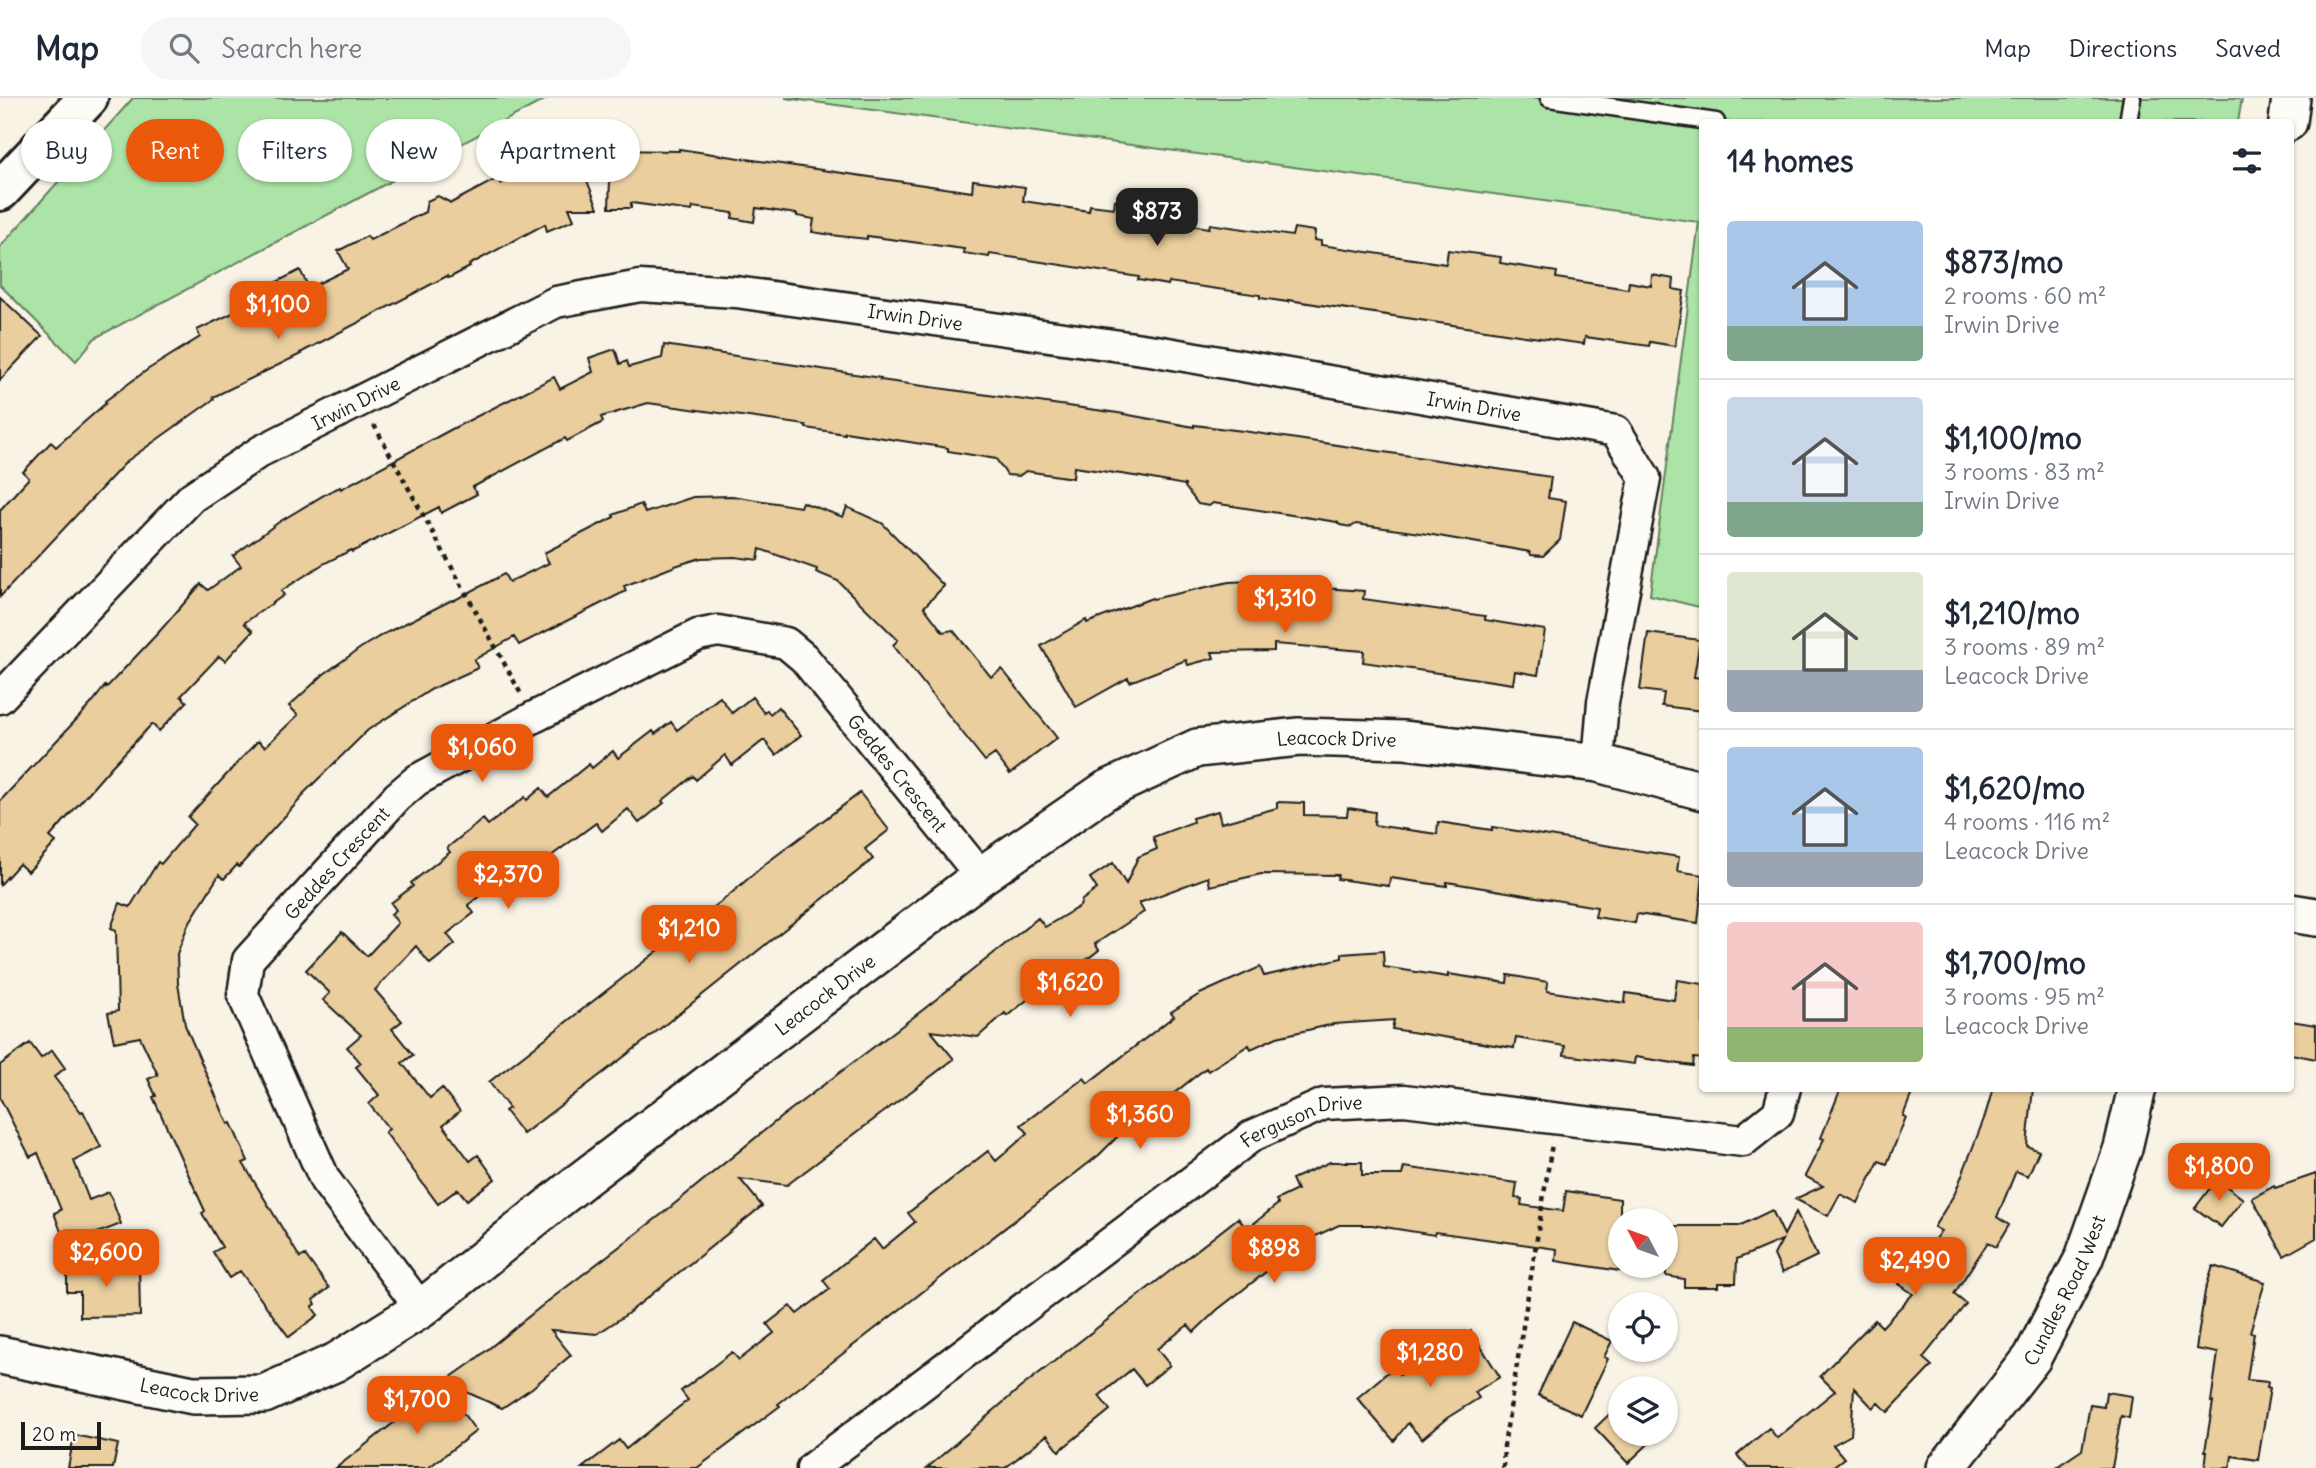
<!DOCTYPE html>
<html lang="en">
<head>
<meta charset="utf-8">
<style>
	body { margin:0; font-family:Delius,sans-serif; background:#f6f6f7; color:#1f2937; height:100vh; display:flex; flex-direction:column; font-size:26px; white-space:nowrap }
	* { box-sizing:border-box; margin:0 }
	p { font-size:23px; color:#747a83 }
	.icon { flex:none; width:38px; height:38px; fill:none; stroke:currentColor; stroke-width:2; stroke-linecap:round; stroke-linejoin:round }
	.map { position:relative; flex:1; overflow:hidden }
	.drawer { position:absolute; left:1699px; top:21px; width:595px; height:973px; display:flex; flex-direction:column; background:#fff; border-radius:7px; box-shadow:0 2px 5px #0004 }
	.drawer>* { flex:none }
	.hud { position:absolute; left:21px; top:21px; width:665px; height:63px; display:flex; gap:14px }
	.needle { width:46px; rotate:311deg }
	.fabs { position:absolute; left:1608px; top:1110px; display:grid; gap:14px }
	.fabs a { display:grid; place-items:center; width:70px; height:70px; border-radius:50%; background:#fff; box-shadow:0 2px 5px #0004; font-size:35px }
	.scale { position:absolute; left:21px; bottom:18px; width:80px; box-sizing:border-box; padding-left:7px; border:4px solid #1c1c1c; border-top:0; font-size:19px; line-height:24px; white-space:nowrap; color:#1c1c1c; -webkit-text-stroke:5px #fdfcf7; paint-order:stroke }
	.price { position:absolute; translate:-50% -60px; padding:0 16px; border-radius:14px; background:#ea580c; color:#fff; font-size:23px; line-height:46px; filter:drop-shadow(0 2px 4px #0008) }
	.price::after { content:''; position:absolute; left:50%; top:42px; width:21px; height:16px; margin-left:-10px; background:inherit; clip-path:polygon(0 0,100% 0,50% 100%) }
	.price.selected { background:#222; color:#fff }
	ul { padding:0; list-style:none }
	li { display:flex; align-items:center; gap:21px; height:175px; padding:0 28px }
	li+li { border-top:2px solid #e0e1e3 }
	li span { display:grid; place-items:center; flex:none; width:196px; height:140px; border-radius:7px; color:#555 }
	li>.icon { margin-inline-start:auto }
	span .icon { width:84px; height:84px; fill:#fffc; stroke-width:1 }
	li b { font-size:30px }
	h2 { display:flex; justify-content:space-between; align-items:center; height:84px; padding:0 28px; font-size:30px }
	.tag { padding:0 24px; border-radius:32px; background:#fff; box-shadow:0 2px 5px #0004; font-size:24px; line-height:63px }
	.tag.selected { background:#ea580c; color:#fff }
	header { display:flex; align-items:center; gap:42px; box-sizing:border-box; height:98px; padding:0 35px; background:#fff; border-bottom:2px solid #e0e1e3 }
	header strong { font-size:33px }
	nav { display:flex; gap:38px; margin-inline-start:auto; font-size:24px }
	.search { width:490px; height:63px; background:#f6f6f7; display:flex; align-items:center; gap:18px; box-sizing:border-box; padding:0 24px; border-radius:38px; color:#747a83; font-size:26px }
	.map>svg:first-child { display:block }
	.green { fill:#ace3a6; stroke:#648061; stroke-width:2 }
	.building { fill:#eace9e; stroke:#1c1c1c; stroke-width:2 }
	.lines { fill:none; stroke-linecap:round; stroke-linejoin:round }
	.service-casing { stroke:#1c1c1c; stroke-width:21 }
	.minor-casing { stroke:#1c1c1c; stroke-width:35 }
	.tertiary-casing { stroke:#1c1c1c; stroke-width:42 }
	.secondary-casing { stroke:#1c1c1c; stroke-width:44 }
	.path { stroke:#1c1c1c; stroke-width:4.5; stroke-dasharray:5 5; stroke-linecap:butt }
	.service { stroke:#fdfcf7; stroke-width:16 }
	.minor { stroke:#fdfcf7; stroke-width:30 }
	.tertiary { stroke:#fdfcf7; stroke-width:37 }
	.secondary { stroke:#fdfcf7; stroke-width:38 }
	.labels { text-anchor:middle; stroke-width:7; stroke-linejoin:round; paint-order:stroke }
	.street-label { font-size:19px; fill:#1c1c1c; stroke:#fdfcf7 }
</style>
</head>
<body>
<header>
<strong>Map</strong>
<div class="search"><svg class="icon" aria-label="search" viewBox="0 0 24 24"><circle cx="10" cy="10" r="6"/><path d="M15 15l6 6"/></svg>Search here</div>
<nav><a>Map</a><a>Directions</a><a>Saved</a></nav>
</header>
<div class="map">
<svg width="2316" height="1370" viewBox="0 0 2316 1370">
	<rect width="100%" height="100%" fill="#f9f3e5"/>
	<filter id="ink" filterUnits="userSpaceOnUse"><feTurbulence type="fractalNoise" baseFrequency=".0143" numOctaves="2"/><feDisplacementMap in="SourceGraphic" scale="14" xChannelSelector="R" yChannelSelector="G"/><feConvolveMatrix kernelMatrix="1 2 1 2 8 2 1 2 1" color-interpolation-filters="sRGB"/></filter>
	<g filter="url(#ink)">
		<path class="green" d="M 133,0 L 548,0 L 95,240 L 76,263 L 0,187 L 0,149 Z
			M 785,0 L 2242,0 L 2238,24 L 1703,24 L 1703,510 L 1650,497 L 1699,124 Z"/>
		<path class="building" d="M 679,51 L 972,94 L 973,82 L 1025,89 L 1023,103 L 1089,113 L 1090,107 L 1114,110 L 1115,102 L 1135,105 L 1134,115 L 1142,116 L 1142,119 L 1209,130 L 1210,126 L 1292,138 L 1294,130 L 1315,133 L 1314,142 L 1321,143 L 1321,147 L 1446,166 L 1448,152 L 1501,159 L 1500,165 L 1557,174 L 1556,180 L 1628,191 L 1629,184 L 1651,188 L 1652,177 L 1674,181 L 1673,191 L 1684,193 L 1675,248 L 1650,244 L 1649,248 L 1585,239 L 1584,246 L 1525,238 L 1288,202 L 1288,204 L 1260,200 L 1260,197 L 1169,184 L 1168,187 L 1138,182 L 1139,179 L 990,156 L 989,159 L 963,155 L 964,151 L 867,138 L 867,141 L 839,138 L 812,134 L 814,121 L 797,118 L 797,116 L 756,110 L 754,124 L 732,120 L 733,115 L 693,109 L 692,113 L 631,105 L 631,110 L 609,110 L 611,52 L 679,53 Z
			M 559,56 L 562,64 L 577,58 L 598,110 L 569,110 L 574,122 L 547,133 L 545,126 L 469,167 L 470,169 L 449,180 L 447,178 L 300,255 L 301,256 L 213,299 L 214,301 L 127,363 L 0,499 L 0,412 L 29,380 L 23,374 L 51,344 L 56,349 L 106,305 L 105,303 L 147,272 L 200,239 L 197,232 L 275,195 L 271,187 L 300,172 L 309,190 L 348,171 L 338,153 L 367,138 L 370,142 L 425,114 L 427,103 L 438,98 L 451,105 L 498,80 L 501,86 Z
			M 0,199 L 42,238 L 0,282 Z
			M 664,247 L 881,280 L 880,282 L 1118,315 L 1194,329 L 1194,327 L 1243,333 L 1551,379 L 1548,400 L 1566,403 L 1560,442 L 1543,458 L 1531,457 L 1530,454 L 1427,436 L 1356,426 L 1351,429 L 1340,427 L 1337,424 L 1213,405 L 1209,408 L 1198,406 L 1185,389 L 1185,387 L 1141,379 L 1074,369 L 1073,380 L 1026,373 L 1019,378 L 1007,377 L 996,361 L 948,353 L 948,350 L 845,334 L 845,336 L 806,330 L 806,327 L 648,305 L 601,319 L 603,324 L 567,343 L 565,340 L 473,389 L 477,396 L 441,415 L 439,409 L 352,454 L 351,452 L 323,466 L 281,493 L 284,497 L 244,525 L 253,533 L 225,563 L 219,558 L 181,598 L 187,604 L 159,633 L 152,626 L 112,668 L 50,739 L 56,744 L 28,774 L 19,766 L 0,787 L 0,703 L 91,606 L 105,588 L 106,590 L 158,535 L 201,486 L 208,492 L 241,468 L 233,458 L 279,424 L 329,394 L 340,389 L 341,391 L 452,331 L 554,279 L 560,291 L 593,274 L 589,260 L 615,251 L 620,266 L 627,263 L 629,269 L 662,260 Z
			M 732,398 L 800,409 L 802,404 L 843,419 L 847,409 L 882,425 L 944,488 L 924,509 L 943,534 L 953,532 L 991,579 L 1002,571 L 1057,640 L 1010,676 L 995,656 L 985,663 L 893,547 L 898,542 L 838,483 L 816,474 L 817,471 L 760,451 L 758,462 L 735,459 L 701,460 L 678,467 L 624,488 L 626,493 L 519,547 L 514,539 L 474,562 L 478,570 L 432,591 L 368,632 L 303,696 L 304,697 L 239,769 L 237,767 L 224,781 L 219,777 L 188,827 L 177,856 L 178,886 L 185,927 L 228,1026 L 231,1025 L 248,1063 L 243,1065 L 300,1160 L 305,1157 L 329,1190 L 313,1202 L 316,1206 L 312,1209 L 318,1217 L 289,1239 L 240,1173 L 229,1180 L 213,1154 L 222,1149 L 202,1115 L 205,1113 L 153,999 L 156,998 L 148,981 L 158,977 L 140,939 L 114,944 L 108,915 L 118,913 L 116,832 L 111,830 L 120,805 L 130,809 L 158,764 L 161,766 L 195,726 L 188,719 L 238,664 L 258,643 L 265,649 L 298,617 L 289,608 L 324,576 L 362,549 L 382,537 L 452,502 L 453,503 L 504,476 L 509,484 L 549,465 L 544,455 L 614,419 L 613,417 L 641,406 L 645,415 L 693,399 Z
			M 1296,481 L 1296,488 L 1364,493 L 1363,501 L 1485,518 L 1485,522 L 1545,532 L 1538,577 L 1515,573 L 1513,586 L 1363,564 L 1364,553 L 1274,546 L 1274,553 L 1212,554 L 1214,560 L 1188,567 L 1186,562 L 1130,584 L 1128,580 L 1076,609 L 1041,548 L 1086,522 L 1087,525 L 1152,500 L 1153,501 L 1229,484 Z
			M 1648,535 L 1700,542 L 1694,579 L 1703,580 L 1703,613 L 1662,608 L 1664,595 L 1640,592 Z
			M 720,599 L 732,615 L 752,599 L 764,615 L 767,612 L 770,616 L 778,609 L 801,637 L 776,657 L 764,642 L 732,667 L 725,657 L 696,682 L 693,678 L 662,703 L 664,705 L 639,725 L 628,711 L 602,733 L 596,725 L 532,772 L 509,792 L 501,782 L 468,807 L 474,815 L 447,836 L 455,846 L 430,866 L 416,848 L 375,892 L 402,923 L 392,931 L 413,957 L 402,965 L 430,1000 L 442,990 L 460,1013 L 443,1027 L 470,1063 L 478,1057 L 495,1081 L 467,1102 L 458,1091 L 438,1106 L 385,1034 L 389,1031 L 369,1006 L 379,997 L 356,969 L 361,965 L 347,949 L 361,937 L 323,902 L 330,895 L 306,872 L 342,834 L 367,858 L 398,825 L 391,816 L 396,812 L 391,805 L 413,788 L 411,785 L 450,754 L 447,750 L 483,721 L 488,727 L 525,699 L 527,702 L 541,690 L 548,699 L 589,666 L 592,670 L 613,653 L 618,660 L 653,633 L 655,636 L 671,624 L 677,632 Z
			M 860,695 L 889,732 L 865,751 L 873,761 L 642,945 L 523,1036 L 505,1013 L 509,1010 L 489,984 L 727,799 L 765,766 Z
			M 1277,704 L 1304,705 L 1304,717 L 1347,718 L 1348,710 L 1375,714 L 1374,727 L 1437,736 L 1438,724 L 1492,732 L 1492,729 L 1679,759 L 1677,773 L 1703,777 L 1698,825 L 1637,816 L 1635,825 L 1595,819 L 1597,809 L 1447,784 L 1447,788 L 1390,780 L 1389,788 L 1337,781 L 1338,777 L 1261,776 L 1210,788 L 1208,779 L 1139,805 L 1144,814 L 1095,846 L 1099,852 L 1059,883 L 1056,879 L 1007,918 L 1005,915 L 978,939 L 931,933 L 954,961 L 787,1087 L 740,1081 L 762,1108 L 627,1216 L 597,1236 L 551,1232 L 571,1257 L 532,1290 L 502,1310 L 444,1284 L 471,1265 L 543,1207 L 662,1116 L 781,1019 L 924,911 L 1038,820 L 1045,829 L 1080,808 L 1082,802 L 1097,791 L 1090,780 L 1113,765 L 1126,786 L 1138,759 L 1157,751 L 1153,739 L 1193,724 L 1192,720 L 1218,713 L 1221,725 L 1277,710 Z
			M 1383,853 L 1384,869 L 1448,879 L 1448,876 L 1507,885 L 1508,877 L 1548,884 L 1547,893 L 1625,905 L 1626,895 L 1674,902 L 1677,882 L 1703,886 L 1703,961 L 1694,960 L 1693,968 L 1635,959 L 1634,966 L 1564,957 L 1565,948 L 1516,940 L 1514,950 L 1392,931 L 1394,922 L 1334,926 L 1277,939 L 1251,951 L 1249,947 L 1208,973 L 1206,970 L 1130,1030 L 1129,1027 L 1099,1057 L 778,1306 L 780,1308 L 697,1370 L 582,1370 L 619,1342 L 626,1351 L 670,1316 L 688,1302 L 681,1293 L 732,1254 L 739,1262 L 774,1235 L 767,1226 L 790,1208 L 797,1216 L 830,1191 L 823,1182 L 874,1141 L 882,1151 L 915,1124 L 908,1115 L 988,1053 L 996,1063 L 1028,1035 L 1021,1027 L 1084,980 L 1088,985 L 1174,918 L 1171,914 L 1200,896 L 1260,869 L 1264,878 L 1342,860 L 1342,856 Z
			M 2291,923 L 2316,927 L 2316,961 L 2291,956 Z
			M 30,945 L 41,960 L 52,952 L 65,970 L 54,979 L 81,1014 L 83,1013 L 101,1049 L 74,1063 L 89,1102 L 109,1094 L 121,1126 L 66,1147 L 54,1115 L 61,1112 L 38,1055 L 30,1059 L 0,1000 L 0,967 Z
			M 1841,990 L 1914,990 L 1903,1018 L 1906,1019 L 1887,1066 L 1879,1063 L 1858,1105 L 1840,1096 L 1828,1118 L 1795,1101 L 1823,1088 L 1805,1078 L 1824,1041 L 1821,1040 Z
			M 1993,990 L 2033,990 L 2027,1048 L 2039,1053 L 2028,1078 L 2016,1073 L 1997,1119 L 2009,1127 L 1996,1149 L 1988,1144 L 1954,1196 L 1966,1206 L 1923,1260 L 1932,1268 L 1888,1314 L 1878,1305 L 1873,1310 L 1854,1290 L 1851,1337 L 1833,1347 L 1844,1360 L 1831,1370 L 1748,1370 L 1737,1357 L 1769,1330 L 1777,1340 L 1835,1293 L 1820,1278 L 1875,1222 L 1882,1229 L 1913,1196 L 1899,1186 L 1941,1133 L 1934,1129 L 1955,1095 L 1985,1018 Z
			M 1330,1064 L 1362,1064 L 1362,1077 L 1402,1077 L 1404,1069 L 1517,1085 L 1515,1100 L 1522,1101 L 1521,1107 L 1563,1113 L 1566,1093 L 1620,1101 L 1620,1173 L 1556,1163 L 1557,1151 L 1435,1134 L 1434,1137 L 1372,1127 L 1339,1127 L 1307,1142 L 1217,1212 L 1194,1234 L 1188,1227 L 1157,1251 L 1170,1267 L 1145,1287 L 1132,1271 L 1099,1298 L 1110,1312 L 1059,1353 L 1047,1337 L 1005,1370 L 927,1370 L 1020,1290 L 1238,1120 L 1247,1131 L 1278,1106 L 1276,1102 L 1297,1092 L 1292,1081 Z
			M 2316,1076 L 2316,1140 L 2284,1158 L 2252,1100 L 2274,1088 L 2275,1090 Z
			M 2217,1081 L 2243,1101 L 2221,1129 L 2195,1110 Z
			M 1772,1112 L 1784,1137 L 1796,1114 L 1817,1158 L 1782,1175 L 1774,1157 L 1782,1142 L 1737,1161 L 1736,1185 L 1718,1185 L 1718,1189 L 1684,1189 L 1684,1181 L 1666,1178 L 1666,1128 L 1739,1128 Z
			M 139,1165 L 140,1218 L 80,1219 L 80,1194 L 67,1194 L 67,1166 Z
			M 2213,1168 L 2265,1184 L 2250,1234 L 2254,1235 L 2247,1282 L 2268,1284 L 2267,1289 L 2270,1290 L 2258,1362 L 2232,1358 L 2230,1370 L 2205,1370 L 2207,1353 L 2205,1353 L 2213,1304 L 2211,1304 L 2218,1255 L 2196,1251 L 2205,1193 Z
			M 1572,1224 L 1612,1243 L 1604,1259 L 1608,1261 L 1581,1317 L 1538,1297 Z
			M 1471,1233 L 1500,1279 L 1475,1294 L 1479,1300 L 1447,1320 L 1422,1341 L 1408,1325 L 1394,1343 L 1357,1300 L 1394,1269 L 1400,1277 Z
			M 442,1287 L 476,1333 L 428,1370 L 336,1370 Z
			M 2106,1294 L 2132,1298 L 2129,1320 L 2121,1318 L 2112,1370 L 2055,1370 L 2082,1352 L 2090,1307 L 2104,1309 Z
			M 1620,1306 L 1620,1335 L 1660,1335 L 1628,1365 L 1595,1330 Z
			M 74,1337 L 118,1346 L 113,1370 L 68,1370 Z"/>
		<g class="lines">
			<defs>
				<path id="service" d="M 1549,0 L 1716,24
					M 2128,24 L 2132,0"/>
				<g id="minor">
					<path id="s1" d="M 0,600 L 192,399 L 261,353 L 556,204 L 640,188 L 736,194 L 1156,253 L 1616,333 L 1645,380 L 1603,604 L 1598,665"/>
					<path id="s2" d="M 421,1211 L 325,1082 L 243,897 L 248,862 L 397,699 L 417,682 L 534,619 L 698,537 L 718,533 L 786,545 L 804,560 L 981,778"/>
					<path id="s3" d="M 812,1370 L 1252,1038 L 1324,1006 L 1404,1002 L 1743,1043 L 1778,1015 L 1785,990"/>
				</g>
				<g id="tertiary">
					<path d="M 2288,24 L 2291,0"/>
					<path d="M 2291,815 L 2316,819"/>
					<path id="s4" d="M 0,1257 L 193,1297 L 264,1296 L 336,1264 L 421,1211 L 582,1082 L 981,778 L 1106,692 L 1197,650 L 1299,639 L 1404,642 L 1598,665 L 1703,693"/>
					<path id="s5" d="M 1946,1370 L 2032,1260 L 2084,1160 L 2123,1050 L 2137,990"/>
				</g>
				<path id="secondary" d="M 0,93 L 88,0"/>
			</defs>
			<use href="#service" class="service-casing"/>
			<use href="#minor" class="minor-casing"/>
			<use href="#tertiary" class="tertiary-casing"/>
			<use href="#secondary" class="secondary-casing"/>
			<path class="path" d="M 374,327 L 521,596
				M 1503,1370 L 1504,1348 L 1552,1046"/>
			<use href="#service" class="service"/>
			<use href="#minor" class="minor"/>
			<use href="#tertiary" class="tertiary"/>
			<use href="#secondary" class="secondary"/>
		</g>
	</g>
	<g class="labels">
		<g class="street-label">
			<text dy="7" stroke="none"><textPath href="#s1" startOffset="1054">Irwin Drive</textPath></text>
			<text dy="7" stroke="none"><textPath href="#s1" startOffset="467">Irwin Drive</textPath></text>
			<text dy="7" stroke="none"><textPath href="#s1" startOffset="1620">Irwin Drive</textPath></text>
			<text dy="7" stroke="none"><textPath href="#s4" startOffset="1547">Leacock Drive</textPath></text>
			<text dy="7" stroke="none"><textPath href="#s2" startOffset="1223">Geddes Crescent</textPath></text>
			<text dy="7" stroke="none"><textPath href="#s2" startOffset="530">Geddes Crescent</textPath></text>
			<text dy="7" stroke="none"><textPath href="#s4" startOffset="959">Leacock Drive</textPath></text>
			<text dy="7" stroke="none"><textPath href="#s3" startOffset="604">Ferguson Drive</textPath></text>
			<text dy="7" stroke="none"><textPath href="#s5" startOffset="215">Cundles Road West</textPath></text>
			<text dy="7" stroke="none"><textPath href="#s4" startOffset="203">Leacock Drive</textPath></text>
		</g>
	</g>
</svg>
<div class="fabs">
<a><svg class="needle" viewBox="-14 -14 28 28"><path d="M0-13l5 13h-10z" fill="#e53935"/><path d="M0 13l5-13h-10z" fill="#747a83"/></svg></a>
<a><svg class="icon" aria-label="locate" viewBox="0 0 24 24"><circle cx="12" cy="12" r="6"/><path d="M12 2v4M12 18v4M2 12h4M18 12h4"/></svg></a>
<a><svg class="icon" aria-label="layers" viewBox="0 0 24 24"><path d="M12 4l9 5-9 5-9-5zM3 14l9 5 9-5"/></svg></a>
</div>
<div class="scale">20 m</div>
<b class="price selected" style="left:1157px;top:150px">$873</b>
<b class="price" style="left:278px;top:243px">$1,100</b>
<b class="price" style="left:1285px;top:537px">$1,310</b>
<b class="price" style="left:482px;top:686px">$1,060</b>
<b class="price" style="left:508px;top:813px">$2,370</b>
<b class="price" style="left:689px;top:867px">$1,210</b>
<b class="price" style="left:1070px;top:921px">$1,620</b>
<b class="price" style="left:1140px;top:1053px">$1,360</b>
<b class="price" style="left:2219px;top:1105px">$1,800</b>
<b class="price" style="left:1274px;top:1187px">$898</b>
<b class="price" style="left:106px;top:1191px">$2,600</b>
<b class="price" style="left:1915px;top:1199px">$2,490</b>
<b class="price" style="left:1430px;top:1291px">$1,280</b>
<b class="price" style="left:417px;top:1338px">$1,700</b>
<div class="hud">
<a class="tag">Buy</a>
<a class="tag selected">Rent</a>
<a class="tag">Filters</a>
<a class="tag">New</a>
<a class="tag">Apartment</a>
</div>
<section class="drawer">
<h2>14 homes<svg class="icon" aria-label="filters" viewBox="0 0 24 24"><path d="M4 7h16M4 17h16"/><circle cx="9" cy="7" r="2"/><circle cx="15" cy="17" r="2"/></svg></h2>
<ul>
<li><span style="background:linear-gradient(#a9c7e8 75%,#7fa58c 0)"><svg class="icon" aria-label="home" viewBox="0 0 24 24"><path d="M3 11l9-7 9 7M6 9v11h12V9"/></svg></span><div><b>$873/mo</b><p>2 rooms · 60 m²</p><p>Irwin Drive</p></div></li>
<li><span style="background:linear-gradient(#c9d6e8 75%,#7fa58c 0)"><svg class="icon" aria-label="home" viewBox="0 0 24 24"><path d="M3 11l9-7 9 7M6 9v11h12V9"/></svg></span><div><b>$1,100/mo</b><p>3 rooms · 83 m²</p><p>Irwin Drive</p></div></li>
<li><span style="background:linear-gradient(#dfe7d0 70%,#9aa5b1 0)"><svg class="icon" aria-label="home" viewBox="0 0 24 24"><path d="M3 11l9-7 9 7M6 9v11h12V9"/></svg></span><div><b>$1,210/mo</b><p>3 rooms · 89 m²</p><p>Leacock Drive</p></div></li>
<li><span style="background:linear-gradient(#a9c7e8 75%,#9aa5b1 0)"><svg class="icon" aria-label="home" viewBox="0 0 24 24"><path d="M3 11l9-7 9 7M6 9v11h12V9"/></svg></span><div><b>$1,620/mo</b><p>4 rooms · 116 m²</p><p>Leacock Drive</p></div></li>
<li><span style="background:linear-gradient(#f6c9c9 75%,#8fb573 0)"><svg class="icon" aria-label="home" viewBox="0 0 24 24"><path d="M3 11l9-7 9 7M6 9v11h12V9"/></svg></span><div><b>$1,700/mo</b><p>3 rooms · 95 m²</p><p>Leacock Drive</p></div></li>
</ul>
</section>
</div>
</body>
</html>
